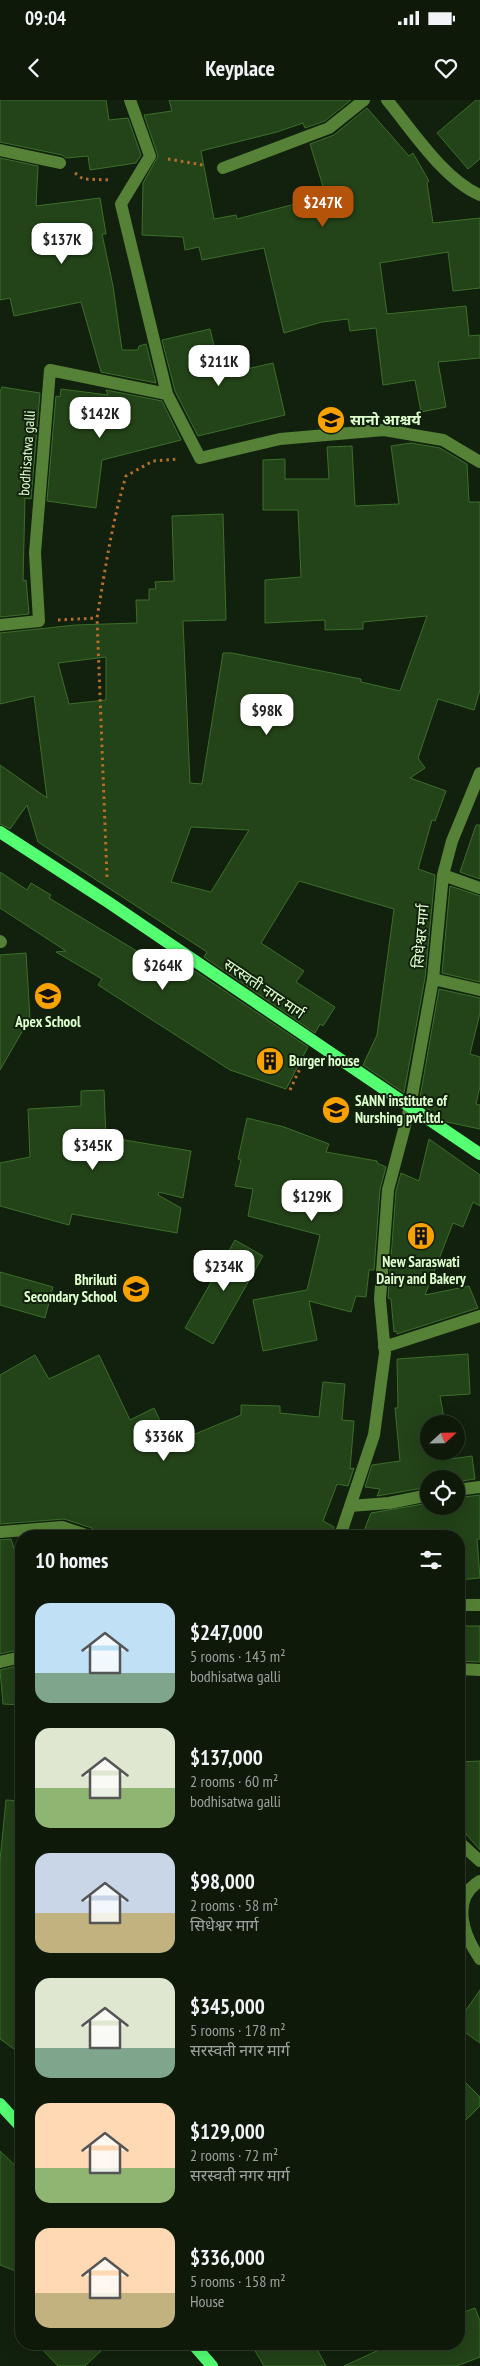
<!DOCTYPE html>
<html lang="en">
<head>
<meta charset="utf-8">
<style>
	body { margin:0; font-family:"PT Sans Narrow","Noto Sans Devanagari",sans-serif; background:#1c2618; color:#f1f3f6; height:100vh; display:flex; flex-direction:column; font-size:19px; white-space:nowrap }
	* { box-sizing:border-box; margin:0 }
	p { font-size:16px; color:#9ba09c }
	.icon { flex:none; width:28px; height:28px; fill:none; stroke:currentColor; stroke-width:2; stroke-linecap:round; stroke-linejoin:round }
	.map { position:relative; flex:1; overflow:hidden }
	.side { position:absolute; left:15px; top:1430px; width:450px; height:820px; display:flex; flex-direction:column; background:#0e190a; border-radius:20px; box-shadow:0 5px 20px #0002,0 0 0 1px #2e382b }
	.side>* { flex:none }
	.needle { width:32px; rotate:68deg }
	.fabs { position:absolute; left:420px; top:1315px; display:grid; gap:10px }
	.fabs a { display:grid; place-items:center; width:45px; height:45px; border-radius:50%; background:#0e190a; box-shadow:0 5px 20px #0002,0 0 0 1px #2e382b; font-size:25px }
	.price { position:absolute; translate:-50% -42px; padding:0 11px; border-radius:10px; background:#fff; color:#222; font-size:16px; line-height:32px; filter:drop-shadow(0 1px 2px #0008) }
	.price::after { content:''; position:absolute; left:50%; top:30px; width:15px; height:11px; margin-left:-8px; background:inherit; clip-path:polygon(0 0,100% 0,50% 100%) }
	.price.on { background:#b45309; color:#fff }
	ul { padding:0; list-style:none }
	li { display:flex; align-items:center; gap:15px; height:125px; padding:0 20px }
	li span { display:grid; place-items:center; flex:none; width:140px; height:100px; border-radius:15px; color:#555 }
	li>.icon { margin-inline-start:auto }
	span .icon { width:60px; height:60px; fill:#fffc; stroke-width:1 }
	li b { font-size:21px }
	h2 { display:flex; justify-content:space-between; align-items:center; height:60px; padding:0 20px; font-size:21px }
	.status { display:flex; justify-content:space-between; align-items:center; height:35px; padding:0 25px; background:#0e190a; direction:ltr }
	.status svg { height:14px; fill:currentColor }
	header { display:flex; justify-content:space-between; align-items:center; height:65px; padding:0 20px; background:#0e190a; font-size:22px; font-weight:600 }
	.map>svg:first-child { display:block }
	.building { fill:#234318; stroke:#3b6f2a; fill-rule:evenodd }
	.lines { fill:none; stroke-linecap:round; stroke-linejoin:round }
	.path { stroke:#b56f2b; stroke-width:3; stroke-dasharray:2.5 4; stroke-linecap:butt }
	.minor { stroke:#558236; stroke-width:12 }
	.major { stroke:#54ff72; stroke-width:12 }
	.labels { text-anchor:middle; stroke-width:4; stroke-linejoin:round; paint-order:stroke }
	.poi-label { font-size:15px; font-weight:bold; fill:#deffcd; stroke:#12210d; text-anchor:start }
	.street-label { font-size:15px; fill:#deffcd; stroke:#12210d }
</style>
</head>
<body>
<div class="status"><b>09:04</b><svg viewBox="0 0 49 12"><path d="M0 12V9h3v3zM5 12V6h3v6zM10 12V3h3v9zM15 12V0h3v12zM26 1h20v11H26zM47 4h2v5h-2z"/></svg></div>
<header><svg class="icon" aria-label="back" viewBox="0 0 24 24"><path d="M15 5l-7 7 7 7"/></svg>Keyplace<svg class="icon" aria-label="heart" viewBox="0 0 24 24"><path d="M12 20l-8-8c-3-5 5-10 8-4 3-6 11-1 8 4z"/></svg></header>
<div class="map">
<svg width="480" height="2266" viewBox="0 0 480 2266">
	<rect width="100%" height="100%" fill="#12210d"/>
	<path class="building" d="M 0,0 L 106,0 L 109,20 L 128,18 L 141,55 L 136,63 L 90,70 L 88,56 L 66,58 L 62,55 L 0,42 Z
		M 169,0 L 351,0 L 325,21 L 305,28 L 303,23 L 277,32 L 201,51 L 214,119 L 236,115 L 237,119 L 326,96 L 310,44 L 334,35 L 367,8 L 409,56 L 413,53 L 429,81 L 427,83 L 433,123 L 480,118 L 480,188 L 453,191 L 448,152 L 380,163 L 387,214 L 466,206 L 469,236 L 480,235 L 480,258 L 438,262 L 446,307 L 421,312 L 415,280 L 383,285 L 376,228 L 350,231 L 348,219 L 322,222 L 284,233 L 264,148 L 202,160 L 199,147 L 185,150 L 183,137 L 142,135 L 143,83 L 158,56 L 144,15 L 172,11 Z
		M 476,0 L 480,0 L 480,59 L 468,69 L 437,33 Z
		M 0,58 L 38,66 L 36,106 L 100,98 L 106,134 L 102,134 L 113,186 L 122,250 L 138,250 L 139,246 L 146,244 L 156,283 L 101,272 L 81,202 L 14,216 L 10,198 L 0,200 Z
		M 210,229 L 221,275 L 273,263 L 285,315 L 198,336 L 175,291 L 162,240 Z
		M 2,287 L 40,293 L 31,399 L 25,398 L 23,481 L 26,480 L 29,514 L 0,517 L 0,292 Z
		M 61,289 L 108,295 L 106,290 L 162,301 L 181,340 L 102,360 L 96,408 L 47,401 L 56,296 L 60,297 Z
		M 411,343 L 440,348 L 467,364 L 469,402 L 480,402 L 480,590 L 474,610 L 438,599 L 418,658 L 425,668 L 410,678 L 446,691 L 435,721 L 432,720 L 418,769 L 435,775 L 425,878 L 404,993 L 363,965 L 377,935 L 394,809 L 299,781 L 261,843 L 304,871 L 296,882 L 335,907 L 323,926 L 320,924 L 315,933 L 204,857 L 207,852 L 38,742 L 27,705 L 10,729 L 0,724 L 0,665 L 47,698 L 34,596 L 0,604 L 0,533 L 76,525 L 137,523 L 136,500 L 149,500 L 149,489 L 156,489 L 155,482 L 174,481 L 172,416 L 223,414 L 226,520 L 183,521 L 190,683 L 202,684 L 223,553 L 232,553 L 361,579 L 361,582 L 400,591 L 427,516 L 363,522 L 363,529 L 325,530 L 325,520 L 265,523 L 265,480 L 301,477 L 298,410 L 263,410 L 263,360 L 285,359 L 285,379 L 329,379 L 327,347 L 352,346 L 355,406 L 399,404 L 391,346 ZM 106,557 L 106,600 L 69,604 L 58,563 ZM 191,727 L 249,730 L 211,792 L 171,782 Z
		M 476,725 L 480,725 L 480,779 L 460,772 Z
		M 0,772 L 27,790 L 31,783 L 51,795 L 49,798 L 188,882 L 195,871 L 308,947 L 286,989 L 230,970 L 98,885 L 102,879 L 56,852 L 66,851 L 0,808 Z
		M 450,786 L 480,796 L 480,882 L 442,873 Z
		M 26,853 L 30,918 L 0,970 L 0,855 Z
		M 439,889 L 480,898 L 480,913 L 470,954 L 480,957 L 480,986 L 476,1004 L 480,1005 L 480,1029 L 447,1022 L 419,1003 Z
		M 104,990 L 106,1037 L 191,1051 L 183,1098 L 159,1092 L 158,1095 L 181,1108 L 177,1133 L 72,1114 L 69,1125 L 0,1106 L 0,1063 L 30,1057 L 28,1009 L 81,1006 L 81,991 Z
		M 247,1018 L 284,1027 L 329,1044 L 326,1052 L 377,1061 L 377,1063 L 386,1067 L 380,1089 L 374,1170 L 369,1170 L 366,1197 L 356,1196 L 351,1212 L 309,1201 L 317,1240 L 263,1251 L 253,1200 L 307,1190 L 320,1135 L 248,1116 L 253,1089 L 235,1086 L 241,1060 L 238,1059 Z
		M 429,1039 L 480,1075 L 480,1106 L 473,1102 L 463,1127 L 453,1123 L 425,1195 L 469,1186 L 478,1208 L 397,1234 L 397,1231 L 394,1232 L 391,1199 L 388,1198 L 396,1091 L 401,1073 L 419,1081 Z
		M 235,1140 L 263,1156 L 213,1244 L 185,1228 Z
		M 0,1172 L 53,1187 L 45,1218 L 0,1205 Z
		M 468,1254 L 470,1294 L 440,1296 L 445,1324 L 429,1324 L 429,1351 L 449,1351 L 450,1359 L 472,1356 L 475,1379 L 456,1382 L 456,1379 L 429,1379 L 429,1387 L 377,1396 L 380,1389 L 365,1387 L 372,1365 L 400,1361 L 395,1308 L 398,1308 L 397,1259 Z
		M 35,1255 L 49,1279 L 99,1255 L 130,1320 L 154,1308 L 171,1344 L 241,1315 L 241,1305 L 280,1306 L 280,1313 L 319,1317 L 323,1282 L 345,1284 L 342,1320 L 354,1321 L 350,1369 L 354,1368 L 348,1386 L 337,1384 L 323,1421 L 334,1427 L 332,1436 L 97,1436 L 92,1428 L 64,1419 L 0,1424 L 0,1275 Z
		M 480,1395 L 480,1439 L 477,1439 L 480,1478 L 459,1480 L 459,1436 L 362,1436 L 371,1413 L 429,1403 L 429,1406 L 456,1406 L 456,1398 Z
		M 11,1439 L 21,1471 L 21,1549 L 0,1554 L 0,1440 Z
		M 459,1526 L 480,1526 L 480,1562 L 459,1561 Z
		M 21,1565 L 21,1605 L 3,1604 L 0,1570 Z
		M 480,1661 L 480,1750 L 459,1726 L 459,1662 Z
		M 6,1700 L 21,1701 L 21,1954 L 0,1939 L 0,1760 Z
		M 480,1890 L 480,1943 L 459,1928 L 459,1920 Z
		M 459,1976 L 480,1997 L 480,2006 L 459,2027 Z
		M 0,2051 L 21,2071 L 21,2173 L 0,2165 Z
		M 475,2208 L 480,2221 L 480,2257 L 457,2266 L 344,2266 L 392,2244 L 459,2244 L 459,2214 Z
		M 37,2244 L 108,2244 L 85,2266 L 58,2266 Z
		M 251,2244 L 314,2244 L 326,2266 L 264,2266 Z"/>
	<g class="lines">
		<path class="path" d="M 168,59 L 203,65
			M 75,73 L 83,79 L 112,80
			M 58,520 L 97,518
			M 107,777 L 97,518 C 105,470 112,422 126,376 L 153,361 L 179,359
			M 290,990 L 303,962 L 306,961"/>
		<path class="minor" d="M 130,0 L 150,56 L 121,104 L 167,294 L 200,358 L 280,339 L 384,330 L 443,340 L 480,362
			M 387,0 C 412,30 444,80 480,95
			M 0,50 L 60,63
			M 223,68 L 329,28 L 364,0
			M 0,525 L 39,521 L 35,453 L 50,270 L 167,294
			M 443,775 L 480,788
			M 0,841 L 1,842
			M 433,879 L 480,890
			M 384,1247 L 480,1216
			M 456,1390 L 480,1387
			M 350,1406 L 389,1403 L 429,1395
			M 0,1432 L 62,1427 L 89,1436
			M 340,1436 L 374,1335 L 385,1253 L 380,1199 L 388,1090 L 410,1007 L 433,879 L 443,775 L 452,741 L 480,673
			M 459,1505 L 480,1505
			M 0,1562 L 21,1557
			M 459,1569 L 480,1570
			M 459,1742 L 480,1761
			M 480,1781 C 450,1799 464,1836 480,1859"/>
		<path class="major" d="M 0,732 L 108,802 L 480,1054
			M 0,2004 L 21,2027
			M 193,2244 L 212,2266"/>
	</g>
	<defs>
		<symbol id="school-disc" viewBox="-11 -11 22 22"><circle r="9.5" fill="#f8a200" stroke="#12210d"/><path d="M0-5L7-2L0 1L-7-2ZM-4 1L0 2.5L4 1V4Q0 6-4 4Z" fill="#111"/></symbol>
		<symbol id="building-disc" viewBox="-11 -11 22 22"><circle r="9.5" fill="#f8a200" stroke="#12210d"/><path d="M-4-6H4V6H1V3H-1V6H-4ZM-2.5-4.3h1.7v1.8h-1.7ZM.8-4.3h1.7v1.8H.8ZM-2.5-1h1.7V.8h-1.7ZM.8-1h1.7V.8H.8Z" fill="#111"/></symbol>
		<symbol id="university-disc" viewBox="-11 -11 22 22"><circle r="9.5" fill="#f8a200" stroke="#12210d"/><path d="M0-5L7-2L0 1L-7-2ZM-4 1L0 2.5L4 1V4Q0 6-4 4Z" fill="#111"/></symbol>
	</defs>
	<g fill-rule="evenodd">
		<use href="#school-disc" x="315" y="304" width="32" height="32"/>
		<use href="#school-disc" x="32" y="880" width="32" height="32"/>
		<use href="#building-disc" x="254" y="945" width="32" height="32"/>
		<use href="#university-disc" x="320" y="994" width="32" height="32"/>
		<use href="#building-disc" x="405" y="1120" width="32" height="32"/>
		<use href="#school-disc" x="120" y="1173" width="32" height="32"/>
	</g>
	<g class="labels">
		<g class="poi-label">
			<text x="350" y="325">सानो आश्चर्य</text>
			<text x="48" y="927" text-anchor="middle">Apex School</text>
			<text x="289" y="966">Burger house</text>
			<text x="355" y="1006">SANN institute of<tspan x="355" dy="17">Nurshing pvt.ltd.</tspan></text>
			<text x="421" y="1167" text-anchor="middle">New Saraswati<tspan x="421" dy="17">Dairy and Bakery</tspan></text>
			<text x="117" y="1185" text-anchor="end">Bhrikuti<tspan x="117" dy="17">Secondary School</tspan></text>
		</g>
		<g class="street-label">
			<text transform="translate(27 353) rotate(-86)" y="5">bodhisatwa galli</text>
			<text transform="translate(421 836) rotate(-85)" y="5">सिधेश्वर मार्ग</text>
			<text transform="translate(264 889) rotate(34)" y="5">सरस्वती नगर मार्ग</text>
		</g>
	</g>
</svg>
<div class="fabs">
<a><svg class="needle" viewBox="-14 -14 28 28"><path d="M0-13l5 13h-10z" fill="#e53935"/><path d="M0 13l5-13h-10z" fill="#9ba09c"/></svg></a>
<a><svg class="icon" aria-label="locate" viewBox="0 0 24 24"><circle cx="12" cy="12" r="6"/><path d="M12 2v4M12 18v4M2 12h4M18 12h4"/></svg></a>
</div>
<b class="price on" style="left:323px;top:128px">$247K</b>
<b class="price" style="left:62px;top:165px">$137K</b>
<b class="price" style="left:219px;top:287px">$211K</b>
<b class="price" style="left:100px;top:339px">$142K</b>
<b class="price" style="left:267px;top:636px">$98K</b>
<b class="price" style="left:163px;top:891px">$264K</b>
<b class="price" style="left:93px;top:1071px">$345K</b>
<b class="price" style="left:312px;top:1122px">$129K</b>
<b class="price" style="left:224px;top:1192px">$234K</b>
<b class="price" style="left:164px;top:1362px">$336K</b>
<section class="side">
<h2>10 homes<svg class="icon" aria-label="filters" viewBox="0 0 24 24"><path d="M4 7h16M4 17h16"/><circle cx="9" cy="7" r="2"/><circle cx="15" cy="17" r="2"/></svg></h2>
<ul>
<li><span style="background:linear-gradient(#bfe0f5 70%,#7fa58c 0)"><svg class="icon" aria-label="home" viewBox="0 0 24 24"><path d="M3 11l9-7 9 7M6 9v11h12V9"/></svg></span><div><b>$247,000</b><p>5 rooms · 143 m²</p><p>bodhisatwa galli</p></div></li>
<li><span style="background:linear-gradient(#dfe7d0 60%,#8fb573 0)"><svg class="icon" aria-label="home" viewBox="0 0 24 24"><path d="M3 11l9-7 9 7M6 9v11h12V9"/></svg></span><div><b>$137,000</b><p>2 rooms · 60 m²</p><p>bodhisatwa galli</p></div></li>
<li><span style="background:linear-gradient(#c9d6e8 60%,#c2b280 0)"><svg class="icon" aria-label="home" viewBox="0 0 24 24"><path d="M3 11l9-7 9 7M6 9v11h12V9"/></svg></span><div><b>$98,000</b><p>2 rooms · 58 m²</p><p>सिधेश्वर मार्ग</p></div></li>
<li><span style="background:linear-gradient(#dfe7d0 70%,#7fa58c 0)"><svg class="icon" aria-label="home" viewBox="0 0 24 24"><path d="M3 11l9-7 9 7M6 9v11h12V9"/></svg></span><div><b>$345,000</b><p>5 rooms · 178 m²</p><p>सरस्वती नगर मार्ग</p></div></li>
<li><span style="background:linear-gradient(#ffd9b3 65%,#8fb573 0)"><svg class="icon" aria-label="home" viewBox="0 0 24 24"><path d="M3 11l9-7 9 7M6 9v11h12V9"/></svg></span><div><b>$129,000</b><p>2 rooms · 72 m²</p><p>सरस्वती नगर मार्ग</p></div></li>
<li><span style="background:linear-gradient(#ffd9b3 65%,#c2b280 0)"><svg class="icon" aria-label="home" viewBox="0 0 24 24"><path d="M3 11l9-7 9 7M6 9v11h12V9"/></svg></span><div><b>$336,000</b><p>5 rooms · 158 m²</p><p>House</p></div></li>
</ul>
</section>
</div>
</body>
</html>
